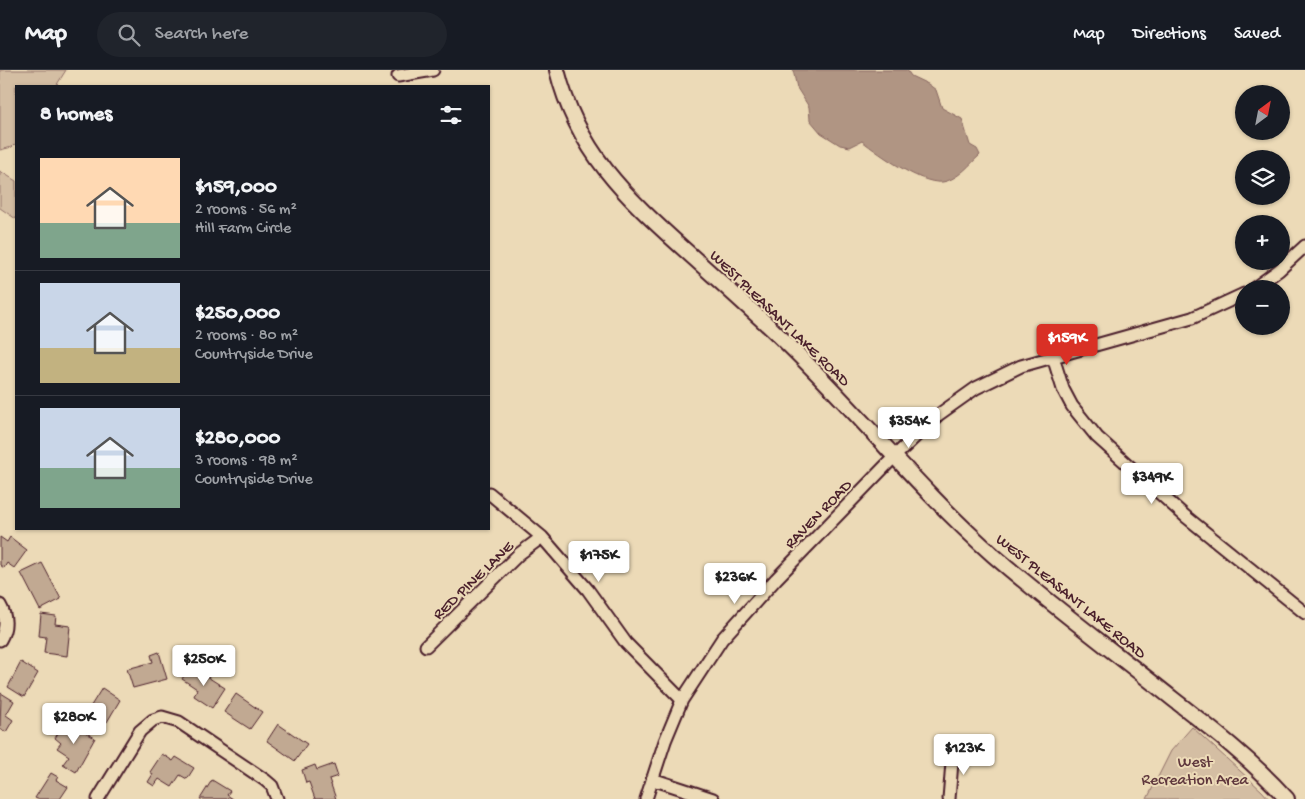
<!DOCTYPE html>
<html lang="en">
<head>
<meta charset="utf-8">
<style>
	body { margin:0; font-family:"Gochi Hand",sans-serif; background:#20242c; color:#f1f3f6; height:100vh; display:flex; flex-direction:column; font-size:19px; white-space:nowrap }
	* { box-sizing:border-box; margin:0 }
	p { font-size:16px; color:#9ea1a6 }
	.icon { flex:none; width:28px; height:28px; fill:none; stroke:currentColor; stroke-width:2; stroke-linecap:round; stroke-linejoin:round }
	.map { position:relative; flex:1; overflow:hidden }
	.side { position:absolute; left:15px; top:15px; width:475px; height:445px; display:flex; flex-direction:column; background:#171b24; border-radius:0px; box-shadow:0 1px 4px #0004 }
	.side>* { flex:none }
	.needle { width:32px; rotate:32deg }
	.controls { position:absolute; left:1235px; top:15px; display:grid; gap:10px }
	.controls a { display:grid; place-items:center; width:55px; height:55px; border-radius:50%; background:#171b24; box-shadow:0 1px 4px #0004; font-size:25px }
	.price { position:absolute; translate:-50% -42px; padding:0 11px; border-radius:5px; background:#fff; color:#222; font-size:16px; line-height:32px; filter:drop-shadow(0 1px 2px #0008) }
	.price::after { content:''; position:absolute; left:50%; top:30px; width:15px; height:11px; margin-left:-8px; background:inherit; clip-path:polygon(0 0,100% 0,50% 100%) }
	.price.selected { background:#d93025; color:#fff }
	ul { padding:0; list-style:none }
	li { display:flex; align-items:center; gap:15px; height:125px; padding:0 25px }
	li+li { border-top:1px solid #363941 }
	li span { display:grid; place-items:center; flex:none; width:140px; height:100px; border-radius:0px; color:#555 }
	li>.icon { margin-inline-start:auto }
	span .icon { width:60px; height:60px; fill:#fffc; stroke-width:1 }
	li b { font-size:21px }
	h2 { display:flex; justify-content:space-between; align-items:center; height:60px; padding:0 25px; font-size:21px }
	header { display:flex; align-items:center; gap:30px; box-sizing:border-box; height:70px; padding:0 25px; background:#171b24; border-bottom:1px solid #363941 }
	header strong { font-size:24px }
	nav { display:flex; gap:28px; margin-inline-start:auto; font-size:18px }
	.search { width:350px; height:45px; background:#20242c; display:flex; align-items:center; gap:12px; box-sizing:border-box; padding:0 18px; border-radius:28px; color:#9ea1a6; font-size:19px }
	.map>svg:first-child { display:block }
	.green { fill:#d4bea3; stroke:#8f6e67 }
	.water { fill:#b09583; stroke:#876660 }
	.building { fill:#c1a992; stroke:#4a1f2b }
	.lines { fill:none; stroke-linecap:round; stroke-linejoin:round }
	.minor-casing { stroke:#4a1f2b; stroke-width:15 }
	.tertiary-casing { stroke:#4a1f2b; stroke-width:18 }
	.minor { stroke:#ecdab7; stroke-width:11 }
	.tertiary { stroke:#ecdab7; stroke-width:14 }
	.labels { text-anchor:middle; stroke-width:4; stroke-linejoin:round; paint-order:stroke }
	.street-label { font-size:16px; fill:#4a1f2b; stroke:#ecdab7 }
	.park-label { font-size:16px; fill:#5f373d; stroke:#ecdab7 }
</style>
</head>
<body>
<header>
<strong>Map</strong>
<div class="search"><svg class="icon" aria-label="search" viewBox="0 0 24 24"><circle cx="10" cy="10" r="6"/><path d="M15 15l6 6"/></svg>Search here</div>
<nav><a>Map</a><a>Directions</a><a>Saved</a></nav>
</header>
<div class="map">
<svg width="1305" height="729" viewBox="0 0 1305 729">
	<rect width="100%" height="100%" fill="#ecdab7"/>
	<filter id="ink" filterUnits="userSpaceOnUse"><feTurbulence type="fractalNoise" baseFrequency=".02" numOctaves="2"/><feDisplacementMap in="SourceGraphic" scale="10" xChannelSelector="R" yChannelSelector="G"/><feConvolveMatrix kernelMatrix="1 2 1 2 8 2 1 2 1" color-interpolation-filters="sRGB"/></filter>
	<g filter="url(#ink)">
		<path class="green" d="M 0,0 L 66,0 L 56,16 L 16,16 L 16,73 L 12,77 L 0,80 Z
			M 0,101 L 16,111 L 16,149 L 0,138 Z
			M 1192,657 L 1262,721 L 1269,729 L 1147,729 L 1171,681 Z"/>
		<path class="water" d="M 793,0 L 907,0 L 911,6 L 928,14 L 936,20 L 942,38 L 962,49 L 970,75 L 977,79 L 980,85 C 969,95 961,106 947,111 C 926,119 879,84 862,71 L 850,77 L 840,75 L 821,63 L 810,50 L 809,37 L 797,18 Z"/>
		<path class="building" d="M 0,467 L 7,472 L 10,467 L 27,480 L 14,498 L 7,493 L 4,498 L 0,495 Z
			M 42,493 L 61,529 L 40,540 L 21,503 Z
			M 41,544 L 56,546 L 55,554 L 70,556 L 67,586 L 44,583 L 46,567 L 39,566 Z
			M 159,582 L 167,609 L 133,618 L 127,599 L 153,592 L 151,585 Z
			M 21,592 L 38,603 L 24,627 L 8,617 Z
			M 190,596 L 225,618 L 212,638 L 194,626 L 197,619 L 182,609 Z
			M 102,618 L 120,630 L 107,652 L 105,650 L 100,657 L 84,647 Z
			M 1,623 L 14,631 L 6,645 L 13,650 L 6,662 L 0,659 Z
			M 236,624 L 262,642 L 250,659 L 224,642 Z
			M 65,652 L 72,657 L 73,655 L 95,668 L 76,702 L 63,694 L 69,686 L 57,678 L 61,673 L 55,668 Z
			M 278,654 L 307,674 L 295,691 L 267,671 Z
			M 162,684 L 173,691 L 176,687 L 194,698 L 187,709 L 180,705 L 172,717 L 159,709 L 154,716 L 148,712 L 153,704 L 150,702 Z
			M 334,694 L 338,706 L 329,709 L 336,729 L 315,729 L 309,712 L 306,713 L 302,700 L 315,695 L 317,700 Z
			M 51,703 L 58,707 L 56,710 L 68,717 L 60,729 L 37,729 L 35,728 Z
			M 212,710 L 230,721 L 227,725 L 233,729 L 200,729 Z"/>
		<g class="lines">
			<defs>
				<path id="minor" d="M 398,6 L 433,0
					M 1253,219 L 1279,200 L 1305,176
					M 1053,287 L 1063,319 L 1072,336 L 1097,367 L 1185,446 L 1305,543
					M 489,423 L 542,467 L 588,520 L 626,573 L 682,630
					M 0,535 C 7,547 7,558 0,570
					M 426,576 L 519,484 L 542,467
					M 652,709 L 713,729
					M 98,729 L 140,661 L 153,650 L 162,647 L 179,652 L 265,710 L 272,716 L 277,729
					M 646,729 L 665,671 L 682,630 L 722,569 L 776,509 L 895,386 L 938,345 L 976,318 L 1021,296 L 1192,248 L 1244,224
					M 949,729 L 953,680"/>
				<path id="tertiary" d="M 557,0 C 577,81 625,126 685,180 C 715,207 744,233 774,261 C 850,332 915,416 993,485 C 1051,535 1113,581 1173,629 C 1213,660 1253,691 1287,729"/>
			</defs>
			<use href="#minor" class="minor-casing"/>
			<use href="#tertiary" class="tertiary-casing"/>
			<use href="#minor" class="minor"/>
			<use href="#tertiary" class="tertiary"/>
		</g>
	</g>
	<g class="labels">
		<g class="street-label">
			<text transform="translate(781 247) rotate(44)" y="6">WEST PLEASANT LAKE ROAD</text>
			<text transform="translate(817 443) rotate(-46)" y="6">RAVEN ROAD</text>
			<text transform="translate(472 509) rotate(-44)" y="6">RED PINE LANE</text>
			<text transform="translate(1072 525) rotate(39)" y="6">WEST PLEASANT LAKE ROAD</text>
		</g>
		<g class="park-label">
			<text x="1195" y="696">West<tspan x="1195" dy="18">Recreation Area</tspan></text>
		</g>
	</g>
</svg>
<div class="controls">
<a><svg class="needle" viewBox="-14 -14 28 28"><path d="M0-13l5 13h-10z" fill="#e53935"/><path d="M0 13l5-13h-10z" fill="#9ea1a6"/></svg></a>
<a><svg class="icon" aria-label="layers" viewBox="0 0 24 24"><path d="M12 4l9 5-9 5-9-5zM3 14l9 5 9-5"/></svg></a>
<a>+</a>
<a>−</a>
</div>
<b class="price selected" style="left:1067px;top:296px">$159K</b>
<b class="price" style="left:909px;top:379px">$354K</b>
<b class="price" style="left:1152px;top:435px">$349K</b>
<b class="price" style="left:599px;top:513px">$175K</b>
<b class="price" style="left:735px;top:535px">$236K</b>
<b class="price" style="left:204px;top:617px">$250K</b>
<b class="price" style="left:74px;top:675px">$280K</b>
<b class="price" style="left:964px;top:706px">$123K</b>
<section class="side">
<h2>8 homes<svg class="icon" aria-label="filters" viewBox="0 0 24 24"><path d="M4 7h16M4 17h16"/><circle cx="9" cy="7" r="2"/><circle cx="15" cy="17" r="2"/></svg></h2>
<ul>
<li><span style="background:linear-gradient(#ffd9b3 65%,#7fa58c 0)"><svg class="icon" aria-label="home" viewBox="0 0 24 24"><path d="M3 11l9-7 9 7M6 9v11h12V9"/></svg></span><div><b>$159,000</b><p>2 rooms · 56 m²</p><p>Hill Farm Circle</p></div></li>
<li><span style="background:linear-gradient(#c9d6e8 65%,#c2b280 0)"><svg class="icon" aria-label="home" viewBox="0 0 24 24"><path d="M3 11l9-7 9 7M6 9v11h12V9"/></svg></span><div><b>$250,000</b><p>2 rooms · 80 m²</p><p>Countryside Drive</p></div></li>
<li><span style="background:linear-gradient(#c9d6e8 60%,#7fa58c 0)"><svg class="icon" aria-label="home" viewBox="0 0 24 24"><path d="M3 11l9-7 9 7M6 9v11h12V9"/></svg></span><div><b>$280,000</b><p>3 rooms · 98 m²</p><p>Countryside Drive</p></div></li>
</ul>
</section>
</div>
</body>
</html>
